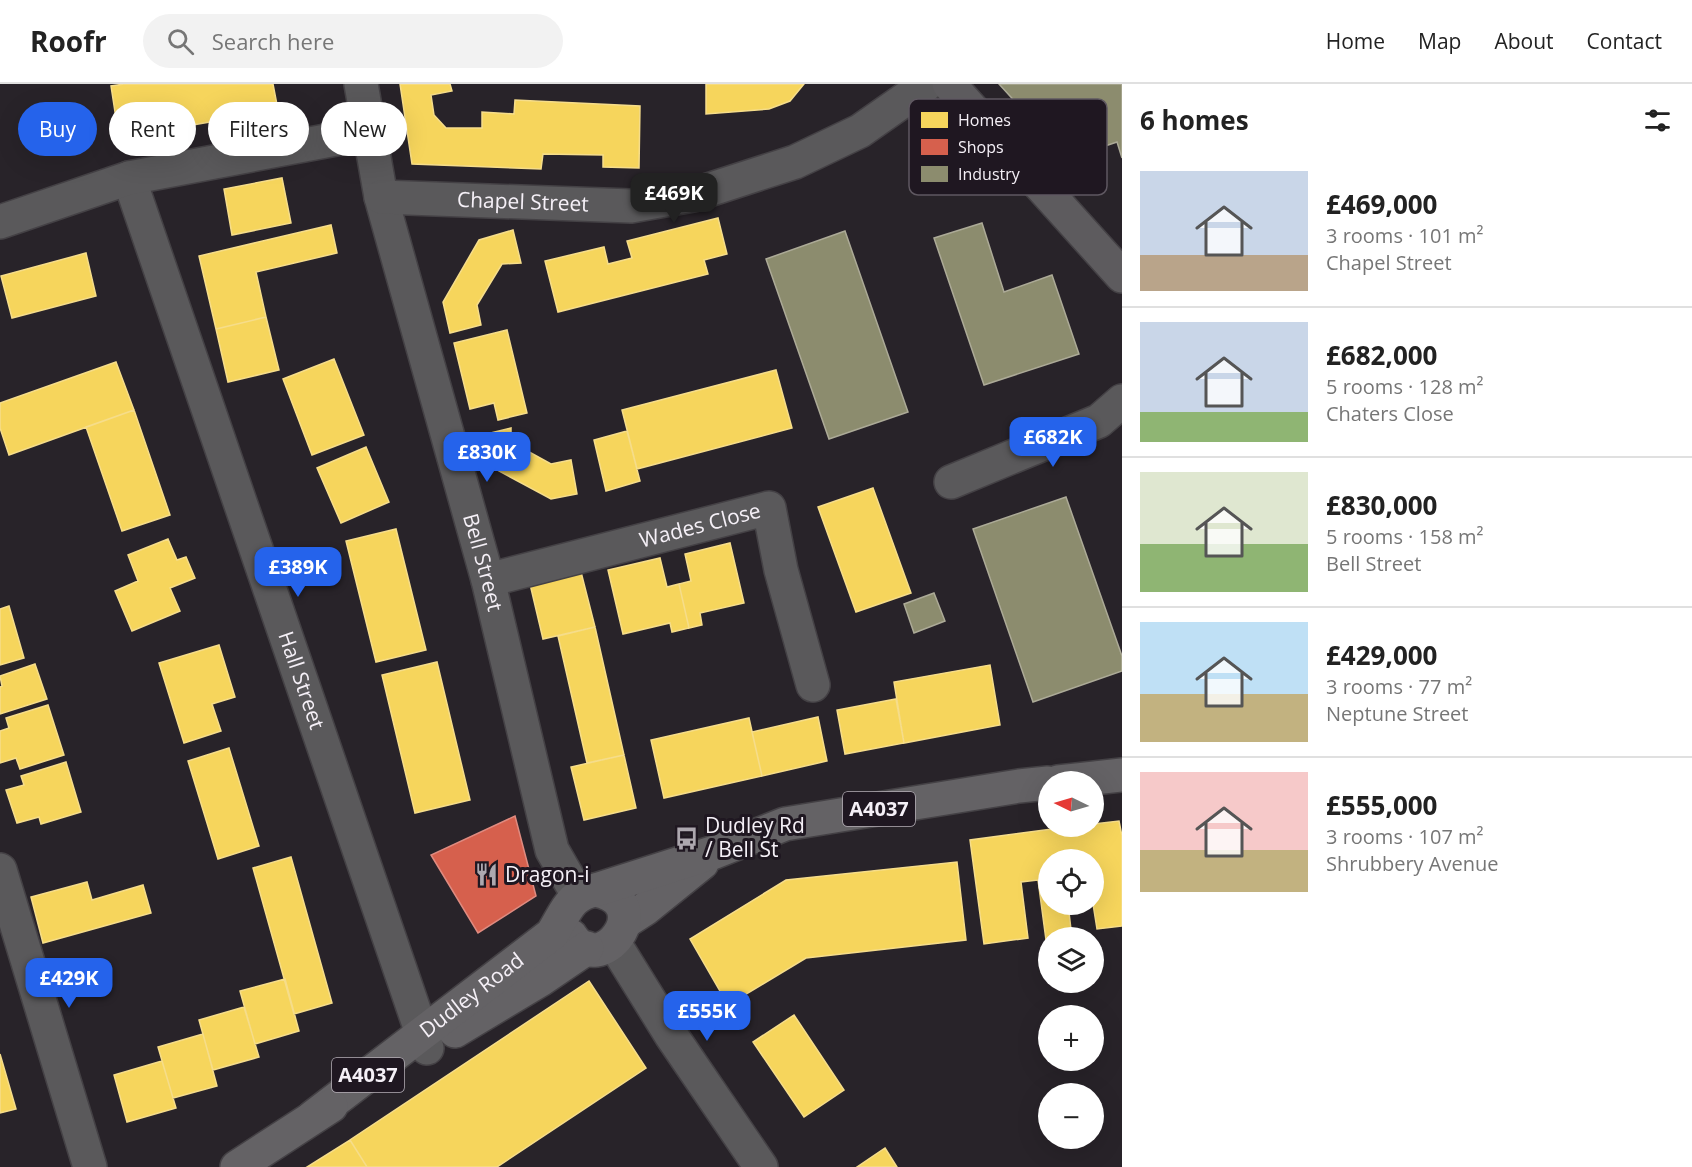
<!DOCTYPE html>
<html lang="en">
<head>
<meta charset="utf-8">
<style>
	body { margin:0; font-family:"Open Sans",sans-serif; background:#f2f2f2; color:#222; height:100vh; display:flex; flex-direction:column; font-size:22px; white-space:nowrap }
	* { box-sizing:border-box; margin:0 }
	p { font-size:20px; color:#767676 }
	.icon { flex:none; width:33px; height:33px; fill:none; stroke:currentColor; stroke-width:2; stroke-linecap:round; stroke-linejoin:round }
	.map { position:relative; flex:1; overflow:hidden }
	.drawer { display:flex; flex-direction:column; background:#fff; width:570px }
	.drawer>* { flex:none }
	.guide { position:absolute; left:18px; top:18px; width:570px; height:54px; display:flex; gap:12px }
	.needle { width:39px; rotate:275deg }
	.buttons { position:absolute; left:1038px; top:687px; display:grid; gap:12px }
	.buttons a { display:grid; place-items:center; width:66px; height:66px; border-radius:50%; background:#fff; box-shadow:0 6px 24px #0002; font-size:30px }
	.price { position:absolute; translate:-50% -51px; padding:0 14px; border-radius:12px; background:#2563eb; color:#fff; font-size:20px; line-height:39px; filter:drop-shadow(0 2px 3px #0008) }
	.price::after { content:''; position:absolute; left:50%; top:36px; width:18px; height:14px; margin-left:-9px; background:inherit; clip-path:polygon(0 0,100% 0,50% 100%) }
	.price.selected { background:#222; color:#fff }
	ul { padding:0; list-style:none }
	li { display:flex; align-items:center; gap:18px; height:150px; padding:0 18px }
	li+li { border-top:2px solid #e0e0e0 }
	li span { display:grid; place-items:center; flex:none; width:168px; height:120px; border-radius:0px; color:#555 }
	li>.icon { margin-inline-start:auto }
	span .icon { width:72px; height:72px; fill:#fffc; stroke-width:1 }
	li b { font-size:26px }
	h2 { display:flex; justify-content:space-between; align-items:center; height:72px; padding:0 18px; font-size:26px }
	.pill { padding:0 21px; border-radius:27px; background:#fff; box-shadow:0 6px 24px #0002; font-size:21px; line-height:54px }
	.pill.selected { background:#2563eb; color:#fff }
	header { display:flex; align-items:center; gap:36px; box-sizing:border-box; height:84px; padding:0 30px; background:#fff; border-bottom:2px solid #e0e0e0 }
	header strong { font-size:28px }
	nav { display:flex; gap:33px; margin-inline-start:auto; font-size:21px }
	.search { width:420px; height:54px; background:#f2f2f2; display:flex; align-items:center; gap:15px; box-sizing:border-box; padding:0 21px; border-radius:33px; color:#767676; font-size:22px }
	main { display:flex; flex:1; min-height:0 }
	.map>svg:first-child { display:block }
	.homes { fill:#f6d55c; stroke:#f6dd8a; stroke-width:1.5 }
	.shops { fill:#d6604d; stroke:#df8b80; stroke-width:1.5 }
	.industry { fill:#8c8c6e; stroke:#acaa97; stroke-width:1.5 }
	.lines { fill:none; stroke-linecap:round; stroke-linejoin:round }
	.street-casing { stroke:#444145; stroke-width:36 }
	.secondary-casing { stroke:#444145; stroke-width:36 }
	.primary-casing { stroke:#444145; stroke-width:36 }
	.street { stroke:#5a595b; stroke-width:33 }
	.secondary { stroke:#5d5b5e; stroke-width:33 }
	.primary { stroke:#646265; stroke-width:33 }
	.labels { text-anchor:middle; stroke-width:6; stroke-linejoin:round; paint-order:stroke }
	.shield { fill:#1f1721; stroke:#b5afb7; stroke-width:1.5 }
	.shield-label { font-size:20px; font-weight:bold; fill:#f5f0f7 }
	.street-label { font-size:21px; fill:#f5f0f7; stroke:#1f1721 }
	.poi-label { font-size:21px; fill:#f5f0f7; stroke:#1f1721; text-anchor:start }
	.key { fill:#1f1721; stroke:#5f5861; stroke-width:1.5 }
	.key-label { font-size:16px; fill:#f5f0f7 }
</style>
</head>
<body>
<header>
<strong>Roofr</strong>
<div class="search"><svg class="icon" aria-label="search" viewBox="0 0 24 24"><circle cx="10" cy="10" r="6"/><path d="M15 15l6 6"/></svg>Search here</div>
<nav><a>Home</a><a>Map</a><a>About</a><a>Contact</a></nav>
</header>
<main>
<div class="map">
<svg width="1122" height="1083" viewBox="0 0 1122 1083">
	<rect width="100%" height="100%" fill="#282329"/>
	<path class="homes" d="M 124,0 L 273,0 L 278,26 L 119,54 L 111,2 Z
		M 400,0 L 450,0 L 452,7 L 431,11 L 434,31 L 446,44 L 482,44 L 482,28 L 514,30 L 515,16 L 640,22 L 639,84 L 603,83 L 603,71 L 543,70 L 541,85 L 412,80 Z
		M 706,0 L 804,0 L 790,17 L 769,25 L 706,30 Z
		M 282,94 L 291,139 L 232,151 L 224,105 Z
		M 718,134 L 727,170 L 704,176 L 708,190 L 558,228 L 545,177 L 604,163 L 608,180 L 632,174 L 627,157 Z
		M 331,141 L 337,169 L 256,188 L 266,233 L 216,245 L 199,172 Z
		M 513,146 L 521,179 L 502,180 L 477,221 L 481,241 L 450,249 L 443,218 L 479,156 Z
		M 86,169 L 96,212 L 12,234 L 1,192 Z
		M 266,233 L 279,286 L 228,298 L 216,245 Z
		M 507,246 L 527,329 L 498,336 L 494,319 L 470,325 L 454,259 Z
		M 334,275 L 364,351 L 312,371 L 283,295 Z
		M 116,278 L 134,326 L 9,371 L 0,344 L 0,319 Z
		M 776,286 L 792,344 L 637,385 L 622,326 Z
		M 134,326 L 170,431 L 122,447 L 86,343 Z
		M 511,344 L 511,358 L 551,380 L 571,376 L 577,410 L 551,415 L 488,381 L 482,351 Z
		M 627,347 L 640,397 L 606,407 L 594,356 Z
		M 366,363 L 389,418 L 341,439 L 317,384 Z
		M 873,404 L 911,509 L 856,528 L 818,423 Z
		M 396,445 L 426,566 L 376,578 L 346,457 Z
		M 168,455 L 177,476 L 186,473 L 195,494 L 170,504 L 180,527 L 132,547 L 115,507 L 138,497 L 128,471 Z
		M 730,459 L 744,519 L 700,529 L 702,541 L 689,544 L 679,500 L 691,497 L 685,470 Z
		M 660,474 L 667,503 L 679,500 L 689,544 L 672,548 L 670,539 L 623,550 L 608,486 Z
		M 581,488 L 595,543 L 543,555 L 530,500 Z
		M 9,522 L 24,574 L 0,581 L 0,525 Z
		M 595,543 L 624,671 L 587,679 L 558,552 Z
		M 219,561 L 235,613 L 212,620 L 221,647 L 184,659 L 159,579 Z
		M 437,578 L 470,716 L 415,729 L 382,591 Z
		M 35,580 L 47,615 L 0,630 L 0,603 L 2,602 L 0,592 Z
		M 990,581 L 1000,641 L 904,659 L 894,598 Z
		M 896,615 L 904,659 L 845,670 L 837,626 Z
		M 48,621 L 64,671 L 20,685 L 16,674 L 0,679 L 0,647 L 9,644 L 6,634 Z
		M 818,633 L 827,677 L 762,692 L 752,648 Z
		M 749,634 L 762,692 L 664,714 L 651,656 Z
		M 229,664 L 259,762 L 218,775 L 188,677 Z
		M 624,671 L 636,724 L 584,736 L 571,683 Z
		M 66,678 L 81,728 L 41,740 L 39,733 L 17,739 L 6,706 L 24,701 L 21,692 Z
		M 1119,737 L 1122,752 L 1122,842 L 1097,845 L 1093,820 L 1094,776 L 1048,776 L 1048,820 L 1068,820 L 1072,854 L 1048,854 L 1048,871 L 1038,796 L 1021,798 L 1028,854 L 984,860 L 970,756 L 1075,742 L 1094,742 L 1094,740 Z
		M 291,773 L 332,919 L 294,930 L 253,784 Z
		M 957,778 L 966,856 L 806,874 L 728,921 L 690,855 L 786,796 Z
		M 87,798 L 92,816 L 143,801 L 151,829 L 43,859 L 31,813 Z
		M 285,895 L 299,947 L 255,960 L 240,907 Z
		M 589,897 L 646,984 L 497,1083 L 367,1083 L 350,1056 Z
		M 244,923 L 259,973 L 213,986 L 199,936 Z
		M 794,931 L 844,1006 L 804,1033 L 753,958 Z
		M 203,950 L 217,1002 L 173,1014 L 158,963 Z
		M 0,970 L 16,1025 L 0,1029 Z
		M 162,977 L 176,1024 L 127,1038 L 114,991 Z
		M 350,1056 L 367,1083 L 307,1083 Z
		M 885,1064 L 897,1083 L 857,1083 Z"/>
	<path class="shops" d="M 515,732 L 536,812 L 478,849 L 431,771 Z"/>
	<path class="industry" d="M 999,0 L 1122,0 L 1122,74 L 1117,58 L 1067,75 Z
		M 982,139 L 1004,208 L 1052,191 L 1079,270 L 984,301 L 934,154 Z
		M 845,147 L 908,328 L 829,355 L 766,175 Z
		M 1066,413 L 1122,572 L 1122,587 L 1033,618 L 973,445 Z
		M 934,509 L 945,537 L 914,549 L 904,520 Z"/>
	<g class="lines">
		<defs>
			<g id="street">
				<path id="s1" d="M 361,0 L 381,113 L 488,496 L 552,766 L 578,811"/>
				<path id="s2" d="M 129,94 L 427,964"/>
				<path id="s3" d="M 381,113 L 631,122 L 693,111 L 795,78 L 860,47 L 927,0"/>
				<path d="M 0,138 L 129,94 L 368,49"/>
				<path d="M 951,398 L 1099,337 L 1122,317"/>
				<path id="s4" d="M 488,496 L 769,424 L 781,486 L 813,601"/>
				<path d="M 0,786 L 90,1083"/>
				<path d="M 614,859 L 671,951 L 761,1083"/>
			</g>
			<path id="secondary" d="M 949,0 L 1122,192"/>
			<g id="primary">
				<path d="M 1058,698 L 1122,691"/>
				<path d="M 625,838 L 645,825 L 702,779"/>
				<path d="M 571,852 C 600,898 660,819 596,806"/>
				<path d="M 455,947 L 540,896 L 587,864"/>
				<path id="s5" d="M 313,1033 L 552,850 C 565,830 570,809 596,806 L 715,768 L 785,740 L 1019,702 L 1048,699"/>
				<path d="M 237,1083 L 331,1022"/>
			</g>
		</defs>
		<use href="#street" class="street-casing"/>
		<use href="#secondary" class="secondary-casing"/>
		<use href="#primary" class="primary-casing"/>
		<use href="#street" class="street"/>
		<use href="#secondary" class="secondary"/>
		<use href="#primary" class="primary"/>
	</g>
	<defs>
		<symbol id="bus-bare" viewBox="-9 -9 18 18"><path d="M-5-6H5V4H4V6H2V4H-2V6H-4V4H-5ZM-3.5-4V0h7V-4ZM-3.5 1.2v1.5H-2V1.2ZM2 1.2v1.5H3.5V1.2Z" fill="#ada8af" stroke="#1f1721" stroke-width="2.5" paint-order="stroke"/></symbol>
		<symbol id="restaurant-bare" viewBox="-9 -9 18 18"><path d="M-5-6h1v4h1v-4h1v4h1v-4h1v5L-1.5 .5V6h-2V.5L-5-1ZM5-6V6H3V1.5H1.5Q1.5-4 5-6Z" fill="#ada8af" stroke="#1f1721" stroke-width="2.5" paint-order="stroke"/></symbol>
	</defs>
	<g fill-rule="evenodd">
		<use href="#bus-bare" x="670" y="738" width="33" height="33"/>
		<use href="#restaurant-bare" x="470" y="774" width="33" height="33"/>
	</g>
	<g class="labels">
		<g class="shield">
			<rect x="843" y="708" width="72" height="34" rx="4.5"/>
			<rect x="332" y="974" width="72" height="34" rx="4.5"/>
		</g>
		<g class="shield-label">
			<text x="879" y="732">A4037</text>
			<text x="368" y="998">A4037</text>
		</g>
		<g class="street-label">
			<text dy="7" stroke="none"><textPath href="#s3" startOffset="142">Chapel Street</textPath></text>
			<text dy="7" stroke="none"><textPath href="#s4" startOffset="219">Wades Close</textPath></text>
			<text dy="7" stroke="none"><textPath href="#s1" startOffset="494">Bell Street</textPath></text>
			<text dy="7" stroke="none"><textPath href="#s2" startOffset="531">Hall Street</textPath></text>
			<text dy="7" stroke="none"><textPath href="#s5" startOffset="200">Dudley Road</textPath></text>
		</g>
		<g class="poi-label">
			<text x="705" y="749">Dudley Rd<tspan x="705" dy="24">/ Bell St</tspan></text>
			<text x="505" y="798">Dragon-i</text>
		</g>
	</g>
	<rect x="909" y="15" width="198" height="96" rx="9" class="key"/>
	<rect x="921" y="28" width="27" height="16" fill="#f6d55c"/>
	<rect x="921" y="55" width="27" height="16" fill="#d6604d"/>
	<rect x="921" y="82" width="27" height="16" fill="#8c8c6e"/>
	<g class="key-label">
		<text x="958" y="42">Homes</text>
		<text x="958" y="69">Shops</text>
		<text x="958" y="96">Industry</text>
	</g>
</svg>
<div class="buttons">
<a><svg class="needle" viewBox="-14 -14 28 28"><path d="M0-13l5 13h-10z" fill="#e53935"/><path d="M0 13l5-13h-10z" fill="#767676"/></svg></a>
<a><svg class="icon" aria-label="locate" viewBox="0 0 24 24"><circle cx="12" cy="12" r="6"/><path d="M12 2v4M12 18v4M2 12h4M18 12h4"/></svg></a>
<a><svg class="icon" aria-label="layers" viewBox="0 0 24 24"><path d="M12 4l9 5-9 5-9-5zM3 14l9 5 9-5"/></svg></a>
<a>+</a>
<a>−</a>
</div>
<b class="price selected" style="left:674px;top:140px">£469K</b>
<b class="price" style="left:1053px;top:384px">£682K</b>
<b class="price" style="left:487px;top:399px">£830K</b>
<b class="price" style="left:298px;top:514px">£389K</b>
<b class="price" style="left:69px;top:925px">£429K</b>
<b class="price" style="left:707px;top:958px">£555K</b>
<div class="guide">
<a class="pill selected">Buy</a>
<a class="pill">Rent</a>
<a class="pill">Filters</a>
<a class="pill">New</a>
</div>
</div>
<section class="drawer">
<h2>6 homes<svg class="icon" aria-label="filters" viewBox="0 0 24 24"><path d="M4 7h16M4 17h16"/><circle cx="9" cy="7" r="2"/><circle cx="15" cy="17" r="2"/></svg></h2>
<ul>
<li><span style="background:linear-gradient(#c9d6e8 70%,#b9a48a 0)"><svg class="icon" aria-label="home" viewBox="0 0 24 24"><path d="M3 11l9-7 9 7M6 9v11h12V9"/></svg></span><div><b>£469,000</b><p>3 rooms · 101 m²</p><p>Chapel Street</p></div></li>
<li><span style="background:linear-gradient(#c9d6e8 75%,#8fb573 0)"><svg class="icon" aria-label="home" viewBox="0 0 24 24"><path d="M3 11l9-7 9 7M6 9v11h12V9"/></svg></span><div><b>£682,000</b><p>5 rooms · 128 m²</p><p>Chaters Close</p></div></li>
<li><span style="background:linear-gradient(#dfe7d0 60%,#8fb573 0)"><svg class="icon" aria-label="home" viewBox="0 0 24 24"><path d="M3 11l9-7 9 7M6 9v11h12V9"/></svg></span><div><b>£830,000</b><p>5 rooms · 158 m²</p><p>Bell Street</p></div></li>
<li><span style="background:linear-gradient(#bfe0f5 60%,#c2b280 0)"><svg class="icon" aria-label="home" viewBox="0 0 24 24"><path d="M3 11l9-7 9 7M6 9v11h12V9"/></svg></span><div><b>£429,000</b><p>3 rooms · 77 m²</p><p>Neptune Street</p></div></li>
<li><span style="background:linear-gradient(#f6c9c9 65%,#c2b280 0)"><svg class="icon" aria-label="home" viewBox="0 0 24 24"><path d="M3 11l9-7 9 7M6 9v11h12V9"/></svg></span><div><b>£555,000</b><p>3 rooms · 107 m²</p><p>Shrubbery Avenue</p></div></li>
</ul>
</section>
</main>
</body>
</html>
